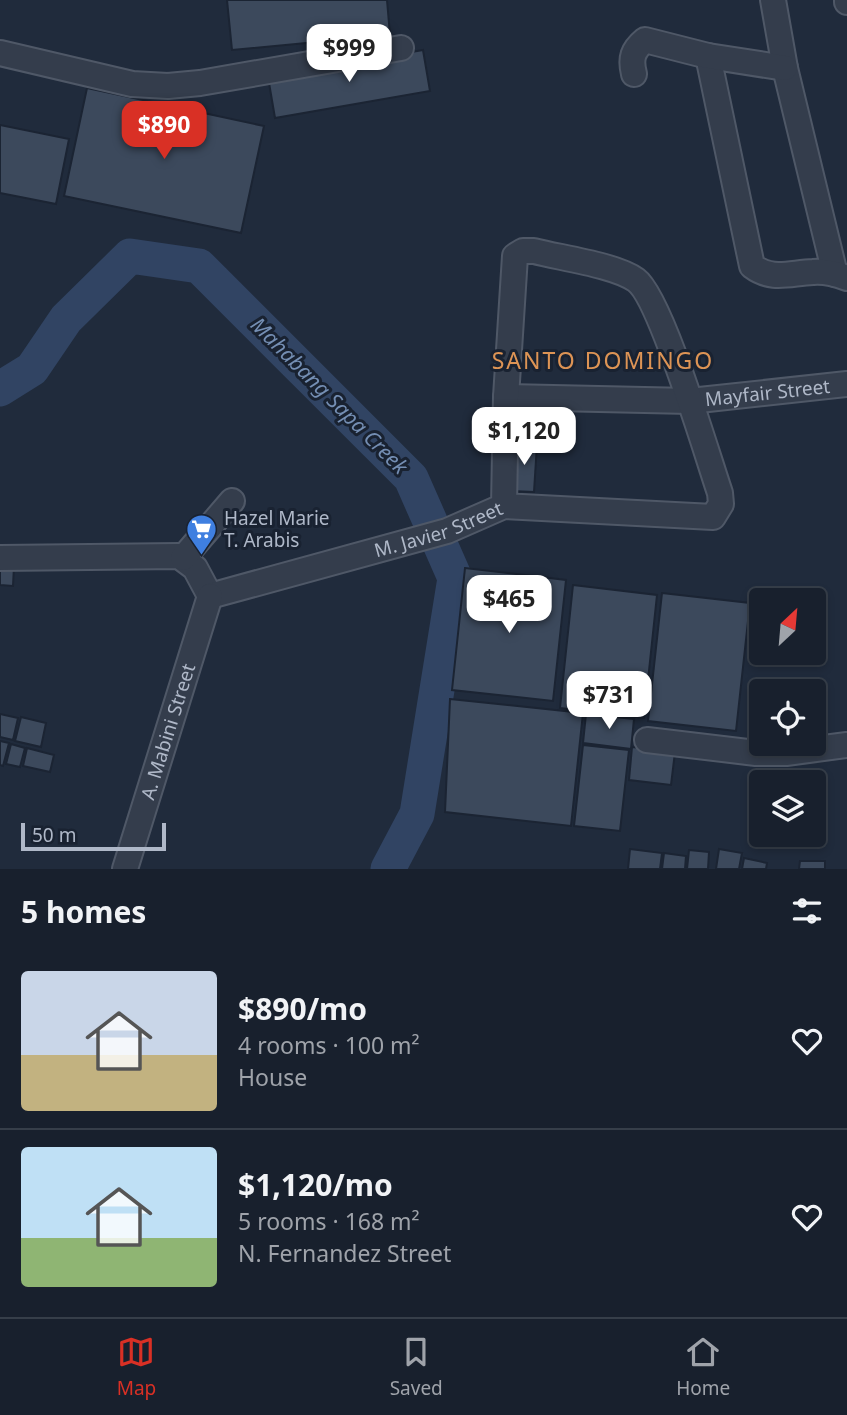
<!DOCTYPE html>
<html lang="en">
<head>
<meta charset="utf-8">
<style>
	body { margin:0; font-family:"Noto Sans",sans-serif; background:#212835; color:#f1f3f6; height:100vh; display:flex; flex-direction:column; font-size:26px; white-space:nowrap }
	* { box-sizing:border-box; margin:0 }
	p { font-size:23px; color:#9fa3aa }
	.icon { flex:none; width:38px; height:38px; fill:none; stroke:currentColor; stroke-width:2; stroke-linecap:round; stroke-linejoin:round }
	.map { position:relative; height:869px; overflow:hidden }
	.side { display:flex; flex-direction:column; background:#18202d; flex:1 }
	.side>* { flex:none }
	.needle { width:46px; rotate:26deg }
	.controls { position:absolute; left:749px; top:588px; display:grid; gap:14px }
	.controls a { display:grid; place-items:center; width:77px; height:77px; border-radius:7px; background:#18202d; box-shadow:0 4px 10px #0003,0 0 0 2px #363e49; font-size:35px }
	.scale { position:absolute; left:21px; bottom:18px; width:145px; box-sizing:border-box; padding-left:7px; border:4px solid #afb8c8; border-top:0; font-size:19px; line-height:24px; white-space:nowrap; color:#afb8c8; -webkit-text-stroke:5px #192231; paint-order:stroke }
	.price { position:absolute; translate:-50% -60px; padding:0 16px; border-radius:14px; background:#fff; color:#222; font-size:23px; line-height:46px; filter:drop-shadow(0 2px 4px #0008) }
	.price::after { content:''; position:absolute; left:50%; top:42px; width:21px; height:16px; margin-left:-10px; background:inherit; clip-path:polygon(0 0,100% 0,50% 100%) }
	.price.active { background:#d93025; color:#fff }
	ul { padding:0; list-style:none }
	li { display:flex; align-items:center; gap:21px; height:175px; padding:0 21px }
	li+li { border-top:2px solid #363e49 }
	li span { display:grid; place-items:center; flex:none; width:196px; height:140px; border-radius:7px; color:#555 }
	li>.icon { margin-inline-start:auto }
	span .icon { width:84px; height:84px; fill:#fffc; stroke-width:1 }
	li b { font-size:30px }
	h2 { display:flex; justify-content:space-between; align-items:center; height:84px; padding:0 21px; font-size:30px }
	.tabs { display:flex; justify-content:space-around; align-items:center; height:98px; border-top:2px solid #363e49; background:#18202d; font-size:19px; color:#9fa3aa }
	.tabs a { display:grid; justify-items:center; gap:4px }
	.tabs .active { color:#d93025 }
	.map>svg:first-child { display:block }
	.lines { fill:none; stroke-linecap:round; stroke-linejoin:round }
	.river { stroke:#314463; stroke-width:35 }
	.building { fill:#3c495c; stroke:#1b2433; stroke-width:2 }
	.minor-casing { stroke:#4f5867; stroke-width:28 }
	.minor { stroke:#343d4c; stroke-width:24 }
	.labels { text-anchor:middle; stroke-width:6; stroke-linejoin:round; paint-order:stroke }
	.street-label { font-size:19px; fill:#afb8c8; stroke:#192231 }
	.poi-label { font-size:19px; fill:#afb8c8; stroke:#192231; text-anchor:start }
	.water-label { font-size:21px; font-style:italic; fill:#748eb3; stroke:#192231 }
	.quarter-label { font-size:23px; letter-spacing:2px; fill:#dd9455; stroke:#192231 }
</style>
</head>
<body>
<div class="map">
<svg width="847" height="869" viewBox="0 0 847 869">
	<rect width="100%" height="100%" fill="#202b3c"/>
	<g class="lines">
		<path class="river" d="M 0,389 L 32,369 L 66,319 L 130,256 L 199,266 L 411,478 L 455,578 L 417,814 L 388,869"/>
	</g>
	<path class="building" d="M 227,0 L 387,0 L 390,35 L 232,50 Z
		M 423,50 L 430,91 L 275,118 L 268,77 Z
		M 87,88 L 264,126 L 241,233 L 64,196 Z
		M 0,125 L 69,139 L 56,204 L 0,193 Z
		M 513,443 L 537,444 L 534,492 L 511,491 Z
		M 0,565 L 14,566 L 13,586 L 0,585 Z
		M 465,568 L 566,580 L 553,701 L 452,690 Z
		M 573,585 L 657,595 L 644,718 L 560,708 Z
		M 662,593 L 750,603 L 736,731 L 648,721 Z
		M 450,699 L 583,713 L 571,826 L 445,812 Z
		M 0,714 L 18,718 L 13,740 L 0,737 Z
		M 586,714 L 634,719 L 631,749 L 583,743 Z
		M 21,717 L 46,723 L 41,747 L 15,741 Z
		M 0,741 L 9,743 L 3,766 L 0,765 Z
		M 11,744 L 25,748 L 20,767 L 6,764 Z
		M 583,745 L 629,750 L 620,831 L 574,826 Z
		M 632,747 L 675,752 L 671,785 L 629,780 Z
		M 27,748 L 54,755 L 50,772 L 23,766 Z
		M 630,849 L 662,853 L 660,869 L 628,869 Z
		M 719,849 L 742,853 L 739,869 L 716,869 Z
		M 689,850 L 709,852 L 708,869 L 687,869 Z
		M 664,853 L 686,856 L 685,869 L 662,869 Z
		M 744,858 L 767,863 L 766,869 L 742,869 Z
		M 800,861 L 825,861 L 825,869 L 799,869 Z"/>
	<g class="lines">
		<defs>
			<g id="minor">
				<path d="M 773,0 L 785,68 L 835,274"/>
				<path d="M 847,0 L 847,2"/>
				<path d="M 0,53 L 132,84 L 168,86 L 200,83 L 401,48"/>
				<path d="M 708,56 L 752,266 C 772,281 789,273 813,272 C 824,271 836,274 847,278"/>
				<path d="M 634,74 C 630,58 633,50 645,40 L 708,56 L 785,68"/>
				<path id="s1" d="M 506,397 L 690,401 L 847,384"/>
				<path d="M 0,558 L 179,556 L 195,568 L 210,596"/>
				<path d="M 183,558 L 232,501"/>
				<path id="s2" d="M 210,596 L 447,531 L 504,506 L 713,517 L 721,504 L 720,493 C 707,455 661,298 636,280 C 615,265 561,258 534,251 L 523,251 L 515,256 L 506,397 L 504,506"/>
				<path d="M 647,740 L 756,753 L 786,753 L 847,745"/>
				<path id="s3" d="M 125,869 L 210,596"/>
			</g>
		</defs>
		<use href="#minor" class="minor-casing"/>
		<use href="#minor" class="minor"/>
	</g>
	<defs>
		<symbol id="supermarket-pin" viewBox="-11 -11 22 30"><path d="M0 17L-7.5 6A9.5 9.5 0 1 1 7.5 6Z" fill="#3f7fe0" stroke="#192231"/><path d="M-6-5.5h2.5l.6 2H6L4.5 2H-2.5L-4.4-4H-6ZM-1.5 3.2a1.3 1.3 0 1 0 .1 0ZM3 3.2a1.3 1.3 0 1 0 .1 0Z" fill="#fff"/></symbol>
	</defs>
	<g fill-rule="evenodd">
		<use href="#supermarket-pin" x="184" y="512" width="35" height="47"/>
	</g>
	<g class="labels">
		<g class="street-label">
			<text dy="7" stroke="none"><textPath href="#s1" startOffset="262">Mayfair Street</textPath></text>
			<text dy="7" stroke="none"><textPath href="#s2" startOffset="238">M. Javier Street</textPath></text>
			<text dy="7" stroke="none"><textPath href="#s3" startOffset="144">A. Mabini Street</textPath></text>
		</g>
		<g class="poi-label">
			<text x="224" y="525">Hazel Marie<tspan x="224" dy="22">T. Arabis</tspan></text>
		</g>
		<g class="water-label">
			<text transform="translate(329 396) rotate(45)" y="7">Mahabang Sapa Creek</text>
		</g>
		<g class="quarter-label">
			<text x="603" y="369">SANTO DOMINGO</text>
		</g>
	</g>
</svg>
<div class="controls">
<a><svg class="needle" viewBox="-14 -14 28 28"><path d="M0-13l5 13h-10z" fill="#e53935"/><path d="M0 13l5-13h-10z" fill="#9fa3aa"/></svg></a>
<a><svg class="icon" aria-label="locate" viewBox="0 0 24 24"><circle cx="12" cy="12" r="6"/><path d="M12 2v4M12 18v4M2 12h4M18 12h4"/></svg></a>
<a><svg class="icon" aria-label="layers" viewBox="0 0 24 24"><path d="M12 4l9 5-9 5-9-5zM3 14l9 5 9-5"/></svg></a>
</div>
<div class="scale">50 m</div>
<b class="price" style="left:349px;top:84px">$999</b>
<b class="price active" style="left:164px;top:161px">$890</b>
<b class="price" style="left:524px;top:467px">$1,120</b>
<b class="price" style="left:509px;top:635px">$465</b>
<b class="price" style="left:609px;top:731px">$731</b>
</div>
<section class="side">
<h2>5 homes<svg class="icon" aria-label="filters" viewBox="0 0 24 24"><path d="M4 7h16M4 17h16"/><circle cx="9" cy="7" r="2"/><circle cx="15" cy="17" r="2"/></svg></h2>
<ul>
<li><span style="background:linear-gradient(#c9d6e8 60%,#c2b280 0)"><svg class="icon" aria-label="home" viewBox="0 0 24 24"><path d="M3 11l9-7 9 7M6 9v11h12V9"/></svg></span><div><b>$890/mo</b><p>4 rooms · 100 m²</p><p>House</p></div><svg class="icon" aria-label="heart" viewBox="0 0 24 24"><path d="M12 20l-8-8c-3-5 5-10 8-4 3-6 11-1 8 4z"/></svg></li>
<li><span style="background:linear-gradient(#bfe0f5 65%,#8fb573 0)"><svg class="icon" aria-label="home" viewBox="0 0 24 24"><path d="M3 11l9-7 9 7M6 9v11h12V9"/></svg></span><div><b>$1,120/mo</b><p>5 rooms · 168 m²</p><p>N. Fernandez Street</p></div><svg class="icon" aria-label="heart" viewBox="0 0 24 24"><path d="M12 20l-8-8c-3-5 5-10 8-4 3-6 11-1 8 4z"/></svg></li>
</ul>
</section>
<nav class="tabs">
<a class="active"><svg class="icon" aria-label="map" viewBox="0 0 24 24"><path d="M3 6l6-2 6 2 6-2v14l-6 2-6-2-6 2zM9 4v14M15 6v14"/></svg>Map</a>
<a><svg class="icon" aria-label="saved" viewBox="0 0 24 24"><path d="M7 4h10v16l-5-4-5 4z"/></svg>Saved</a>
<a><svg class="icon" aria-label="home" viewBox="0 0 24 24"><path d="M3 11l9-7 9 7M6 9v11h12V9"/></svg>Home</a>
</nav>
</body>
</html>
